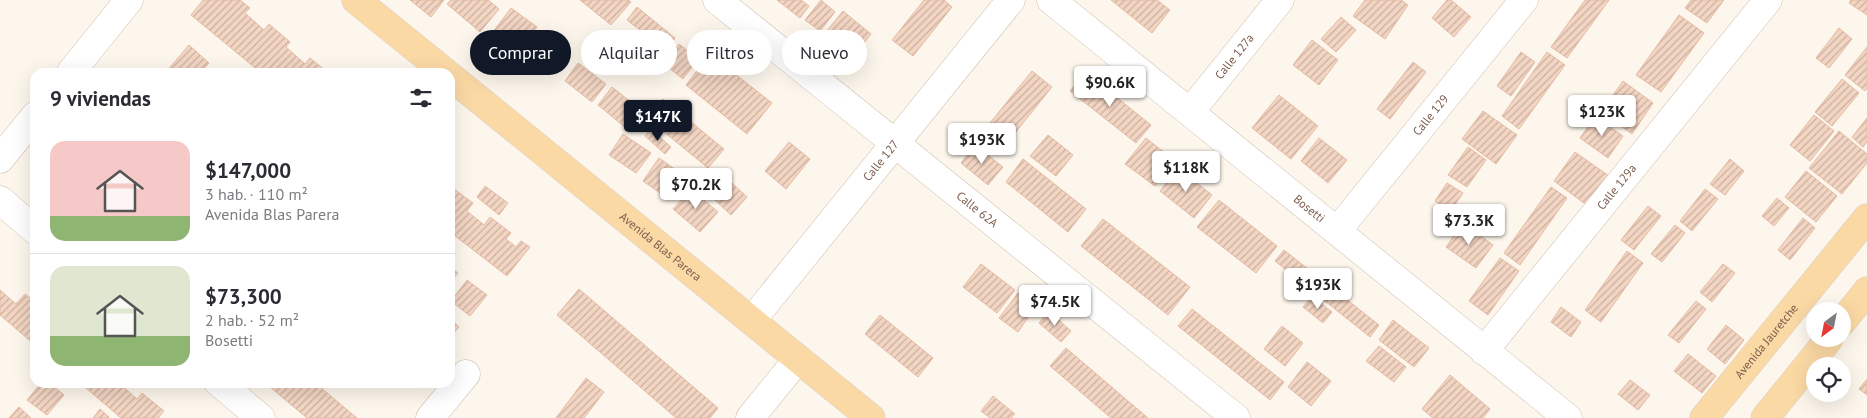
<!DOCTYPE html>
<html lang="es">
<head>
<meta charset="utf-8">
<style>
	body { margin:0; font-family:"PT Sans",sans-serif; background:#f2f2f3; color:#2b2b33; height:100vh; display:flex; flex-direction:column; font-size:19px; white-space:nowrap }
	* { box-sizing:border-box; margin:0 }
	p { font-size:16px; color:#7c7c81 }
	.icon { flex:none; width:28px; height:28px; fill:none; stroke:currentColor; stroke-width:2; stroke-linecap:round; stroke-linejoin:round }
	.map { position:relative; flex:1; overflow:hidden }
	.sheet { position:absolute; left:30px; top:68px; width:425px; height:320px; display:flex; flex-direction:column; background:#fff; border-radius:15px; box-shadow:0 5px 20px #0002 }
	.sheet>* { flex:none }
	.banner { position:absolute; left:470px; top:30px; width:475px; height:45px; display:flex; gap:10px }
	.needle { width:32px; rotate:212deg }
	.fabs { position:absolute; left:1806px; top:302px; display:grid; gap:10px }
	.fabs a { display:grid; place-items:center; width:45px; height:45px; border-radius:50%; background:#fff; box-shadow:0 5px 20px #0002; font-size:25px }
	.price { position:absolute; translate:-50% -42px; padding:0 11px; border-radius:5px; background:#fff; color:#222; font-size:16px; line-height:32px; filter:drop-shadow(0 1px 2px #0008) }
	.price::after { content:''; position:absolute; left:50%; top:30px; width:15px; height:11px; margin-left:-8px; background:inherit; clip-path:polygon(0 0,100% 0,50% 100%) }
	.price.current { background:#111827; color:#fff }
	ul { padding:0; list-style:none }
	li { display:flex; align-items:center; gap:15px; height:125px; padding:0 20px }
	li+li { border-top:1px solid #e1e1e2 }
	li span { display:grid; place-items:center; flex:none; width:140px; height:100px; border-radius:15px; color:#555 }
	li>.icon { margin-inline-start:auto }
	span .icon { width:60px; height:60px; fill:#fffc; stroke-width:1 }
	li b { font-size:21px }
	h2 { display:flex; justify-content:space-between; align-items:center; height:60px; padding:0 20px; font-size:21px }
	.pill { padding:0 18px; border-radius:22px; background:#fff; box-shadow:0 5px 20px #0002; font-size:18px; line-height:45px }
	.pill.current { background:#111827; color:#fff }
	.map>svg:first-child { display:block }
	.building { fill:url(#building-hatch); stroke:#e6bba3 }
	.lines { fill:none; stroke-linecap:round; stroke-linejoin:round }
	.street-casing { stroke:#d1beb0; stroke-width:29 }
	.secondary-casing { stroke:#d6c0b0; stroke-width:29 }
	.primary-casing { stroke:#dad1cd; stroke-width:29 }
	.street { stroke:#fff; stroke-width:28 }
	.secondary { stroke:#fff; stroke-width:28 }
	.primary { stroke:#fbd9a5; stroke-width:28 }
	.labels { text-anchor:middle; stroke-width:4; stroke-linejoin:round; paint-order:stroke }
	.street-label { font-size:12px; fill:#7a5c4d; stroke:#fffaf3 }
</style>
</head>
<body>
<div class="map">
<svg width="1867" height="418" viewBox="0 0 1867 418">
	<defs>
		<pattern id="building-hatch" width="6" height="6" patternUnits="userSpaceOnUse" patternTransform="scale(1.25)"><rect width="6" height="6" fill="#f3d5c3"/><path d="M-1 1l2-2M0 6l6-6M5 7l2-2" fill="none" stroke="#cab0a1"/></pattern>
	</defs>
	<rect width="100%" height="100%" fill="#fdf6ec"/>
	<path class="building" d="M 203,0 L 240,0 L 250,8 L 245,13 L 264,30 L 269,24 L 290,42 L 286,47 L 305,64 L 310,58 L 327,72 L 260,72 L 191,15 Z
		M 410,0 L 444,0 L 431,17 Z
		M 451,0 L 488,0 L 499,9 L 480,32 L 447,4 Z
		M 580,0 L 628,0 L 631,2 L 611,25 Z
		M 777,0 L 801,0 L 809,6 L 800,18 Z
		M 821,0 L 835,12 L 820,31 L 805,20 Z
		M 924,0 L 944,0 L 952,7 L 913,56 L 892,40 Z
		M 1111,0 L 1157,0 L 1170,10 L 1152,33 Z
		M 1365,0 L 1401,0 L 1408,5 L 1385,39 L 1353,16 Z
		M 1447,0 L 1451,0 L 1471,17 L 1454,37 L 1432,18 Z
		M 1585,0 L 1609,0 L 1567,58 L 1551,47 Z
		M 1691,0 L 1724,0 L 1707,23 L 1685,8 Z
		M 1851,0 L 1867,0 L 1867,15 L 1849,3 Z
		M 637,7 L 675,38 L 666,50 L 627,20 Z
		M 511,8 L 537,27 L 510,63 L 484,44 Z
		M 843,11 L 871,34 L 851,59 L 822,37 Z
		M 1679,15 L 1704,33 L 1661,92 L 1636,75 Z
		M 1341,17 L 1356,30 L 1336,52 L 1321,39 Z
		M 1839,28 L 1852,39 L 1829,68 L 1816,58 Z
		M 1312,40 L 1338,60 L 1319,85 L 1293,65 Z
		M 679,44 L 698,59 L 683,79 L 664,64 Z
		M 189,45 L 209,63 L 201,72 L 166,72 Z
		M 1867,47 L 1867,88 L 1865,91 L 1845,75 Z
		M 1521,52 L 1535,62 L 1511,96 L 1497,86 Z
		M 1547,52 L 1565,65 L 1519,129 L 1502,116 Z
		M 710,54 L 772,103 L 747,134 L 686,85 Z
		M 1413,62 L 1426,72 L 1390,119 L 1377,109 Z
		M 578,63 L 606,84 L 592,102 L 565,81 Z
		M 1032,71 L 1052,87 L 1002,149 L 982,133 Z
		M 1085,72 L 1151,125 L 1136,143 L 1070,91 Z
		M 1842,79 L 1859,93 L 1832,126 L 1815,112 Z
		M 1623,81 L 1653,103 L 1632,134 L 1601,112 Z
		M 612,87 L 641,110 L 626,128 L 598,105 Z
		M 1279,95 L 1318,126 L 1291,159 L 1252,128 Z
		M 663,99 L 724,149 L 708,168 L 647,118 Z
		M 1483,111 L 1517,135 L 1496,164 L 1462,139 Z
		M 1814,115 L 1834,131 L 1810,161 L 1790,145 Z
		M 1595,117 L 1623,136 L 1608,158 L 1580,138 Z
		M 1867,118 L 1867,142 L 1863,147 L 1852,137 Z
		M 651,129 L 671,147 L 665,154 L 645,136 Z
		M 1839,131 L 1867,154 L 1867,163 L 1842,194 L 1809,168 Z
		M 623,134 L 651,153 L 636,173 L 609,155 Z
		M 1048,135 L 1073,155 L 1056,176 L 1030,156 Z
		M 1146,138 L 1175,161 L 1155,186 L 1125,164 Z
		M 1319,138 L 1347,160 L 1328,183 L 1301,161 Z
		M 789,142 L 810,159 L 786,189 L 765,171 Z
		M 975,145 L 1003,167 L 988,185 L 961,163 Z
		M 1468,147 L 1486,160 L 1467,187 L 1448,175 Z
		M 1575,152 L 1609,176 L 1588,206 L 1554,181 Z
		M 659,158 L 686,177 L 670,200 L 643,181 Z
		M 1023,159 L 1086,209 L 1068,232 L 1006,182 Z
		M 1730,159 L 1744,171 L 1725,195 L 1710,184 Z
		M 1178,168 L 1212,195 L 1194,218 L 1160,191 Z
		M 717,169 L 747,197 L 731,215 L 701,187 Z
		M 1806,171 L 1837,196 L 1816,222 L 1785,197 Z
		M 1447,183 L 1463,193 L 1450,212 L 1435,201 Z
		M 450,186 L 473,203 L 467,211 L 484,225 L 490,217 L 511,233 L 506,239 L 516,247 L 521,241 L 530,247 L 507,276 L 450,232 Z
		M 485,186 L 508,203 L 499,215 L 477,197 Z
		M 1551,187 L 1567,198 L 1520,265 L 1504,253 Z
		M 691,189 L 718,212 L 700,232 L 673,209 Z
		M 1705,189 L 1718,199 L 1692,231 L 1680,221 Z
		M 1777,198 L 1789,208 L 1774,226 L 1762,216 Z
		M 1219,200 L 1277,246 L 1256,273 L 1197,227 Z
		M 1648,206 L 1661,216 L 1634,250 L 1621,240 Z
		M 1803,218 L 1815,228 L 1790,260 L 1778,250 Z
		M 1103,219 L 1190,287 L 1168,315 L 1081,246 Z
		M 1463,223 L 1493,245 L 1476,268 L 1446,247 Z
		M 1675,225 L 1685,233 L 1662,262 L 1651,254 Z
		M 1284,250 L 1379,325 L 1370,337 L 1275,261 Z
		M 1627,251 L 1643,263 L 1601,322 L 1585,310 Z
		M 1500,258 L 1519,271 L 1488,315 L 1469,301 Z
		M 981,264 L 1015,290 L 997,313 L 963,287 Z
		M 1723,264 L 1735,273 L 1712,302 L 1700,292 Z
		M 450,267 L 458,273 L 450,283 Z
		M 467,280 L 487,295 L 470,316 L 451,301 Z
		M 579,289 L 718,408 L 710,418 L 676,418 L 557,315 Z
		M 0,290 L 16,304 L 25,294 L 35,302 L 35,345 L 0,315 Z
		M 1018,293 L 1036,306 L 1018,332 L 999,318 Z
		M 1312,296 L 1332,312 L 1323,323 L 1303,307 Z
		M 1696,301 L 1706,309 L 1679,343 L 1668,335 Z
		M 1561,307 L 1581,322 L 1571,337 L 1551,322 Z
		M 1192,309 L 1284,382 L 1270,400 L 1178,326 Z
		M 1049,311 L 1071,331 L 1061,342 L 1039,323 Z
		M 880,315 L 933,358 L 918,377 L 865,334 Z
		M 450,319 L 459,327 L 450,337 Z
		M 1393,320 L 1429,348 L 1414,367 L 1379,340 Z
		M 1726,325 L 1744,340 L 1725,364 L 1707,349 Z
		M 1282,326 L 1303,343 L 1285,366 L 1264,349 Z
		M 1379,346 L 1406,367 L 1394,382 L 1366,361 Z
		M 1066,348 L 1148,418 L 1111,418 L 1050,366 Z
		M 1688,354 L 1716,376 L 1702,393 L 1674,371 Z
		M 1307,362 L 1331,381 L 1311,406 L 1288,387 Z
		M 1450,375 L 1490,409 L 1483,418 L 1433,418 L 1422,409 Z
		M 586,378 L 604,392 L 584,418 L 556,418 Z
		M 1867,379 L 1867,395 L 1859,389 Z
		M 1630,380 L 1650,395 L 1638,410 L 1618,394 Z
		M 42,382 L 48,382 L 64,395 L 47,415 L 27,400 Z
		M 79,382 L 118,382 L 137,399 L 142,393 L 164,411 L 158,418 L 121,418 Z
		M 264,382 L 314,382 L 357,418 L 307,418 Z
		M 993,396 L 1015,414 L 1011,418 L 990,418 L 981,411 Z
		M 19,407 L 31,418 L 9,418 Z
		M 100,409 L 109,417 L 108,418 L 93,418 Z"/>
	<g class="lines">
		<defs>
			<g id="street">
				<path id="s1" d="M 717,0 L 1236,418"/>
				<path id="s2" d="M 1051,0 L 1568,418"/>
				<path id="s3" d="M 1190,112 L 1280,0"/>
				<path d="M 0,200 L 35,230"/>
				<path id="s4" d="M 1337,231 L 1524,0"/>
				<path id="s5" d="M 752,320 L 1011,0"/>
				<path id="s6" d="M 1484,351 L 1768,0"/>
				<path d="M 218,382 L 261,418"/>
				<path d="M 430,418 L 466,374"/>
				<path d="M 750,418 L 798,359"/>
			</g>
			<path id="secondary" d="M 71,72 L 129,0
				M 0,159 L 35,116"/>
			<g id="primary">
				<path d="M 356,0 L 445,72"/>
				<path id="s7" d="M 450,76 L 871,418"/>
				<path d="M 1842,322 L 1867,291"/>
				<path id="s8" d="M 1704,418 L 1867,218"/>
				<path d="M 1765,418 L 1829,339"/>
			</g>
		</defs>
		<use href="#street" class="street-casing"/>
		<use href="#secondary" class="secondary-casing"/>
		<use href="#primary" class="primary-casing"/>
		<use href="#street" class="street"/>
		<use href="#secondary" class="secondary"/>
		<use href="#primary" class="primary"/>
	</g>
	<g class="labels">
		<g class="street-label">
			<text dy="4" stroke="none"><textPath href="#s3" startOffset="71">Calle 127a</textPath></text>
			<text dy="4" stroke="none"><textPath href="#s4" startOffset="149">Calle 129</textPath></text>
			<text dy="4" stroke="none"><textPath href="#s5" startOffset="205">Calle 127</textPath></text>
			<text dy="4" stroke="none"><textPath href="#s6" startOffset="211">Calle 129a</textPath></text>
			<text dy="4" stroke="none"><textPath href="#s1" startOffset="334">Calle 62A</textPath></text>
			<text dy="4" stroke="none"><textPath href="#s2" startOffset="332">Bosetti</textPath></text>
			<text dy="4" stroke="none"><textPath href="#s7" startOffset="271">Avenida Blas Parera</textPath></text>
			<text dy="4" stroke="none"><textPath href="#s8" startOffset="99">Avenida Jauretche</textPath></text>
		</g>
	</g>
</svg>
<div class="fabs">
<a><svg class="needle" viewBox="-14 -14 28 28"><path d="M0-13l5 13h-10z" fill="#e53935"/><path d="M0 13l5-13h-10z" fill="#7c7c81"/></svg></a>
<a><svg class="icon" aria-label="locate" viewBox="0 0 24 24"><circle cx="12" cy="12" r="6"/><path d="M12 2v4M12 18v4M2 12h4M18 12h4"/></svg></a>
</div>
<b class="price" style="left:1110px;top:108px">$90.6K</b>
<b class="price" style="left:1602px;top:137px">$123K</b>
<b class="price current" style="left:658px;top:142px">$147K</b>
<b class="price" style="left:982px;top:165px">$193K</b>
<b class="price" style="left:1186px;top:193px">$118K</b>
<b class="price" style="left:696px;top:210px">$70.2K</b>
<b class="price" style="left:1469px;top:246px">$73.3K</b>
<b class="price" style="left:1318px;top:310px">$193K</b>
<b class="price" style="left:1055px;top:327px">$74.5K</b>
<div class="banner">
<a class="pill current">Comprar</a>
<a class="pill">Alquilar</a>
<a class="pill">Filtros</a>
<a class="pill">Nuevo</a>
</div>
<section class="sheet">
<h2>9 viviendas<svg class="icon" aria-label="filters" viewBox="0 0 24 24"><path d="M4 7h16M4 17h16"/><circle cx="9" cy="7" r="2"/><circle cx="15" cy="17" r="2"/></svg></h2>
<ul>
<li><span style="background:linear-gradient(#f6c9c9 75%,#8fb573 0)"><svg class="icon" aria-label="home" viewBox="0 0 24 24"><path d="M3 11l9-7 9 7M6 9v11h12V9"/></svg></span><div><b>$147,000</b><p>3 hab. · 110 m²</p><p>Avenida Blas Parera</p></div></li>
<li><span style="background:linear-gradient(#dfe7d0 70%,#8fb573 0)"><svg class="icon" aria-label="home" viewBox="0 0 24 24"><path d="M3 11l9-7 9 7M6 9v11h12V9"/></svg></span><div><b>$73,300</b><p>2 hab. · 52 m²</p><p>Bosetti</p></div></li>
</ul>
</section>
</div>
</body>
</html>
